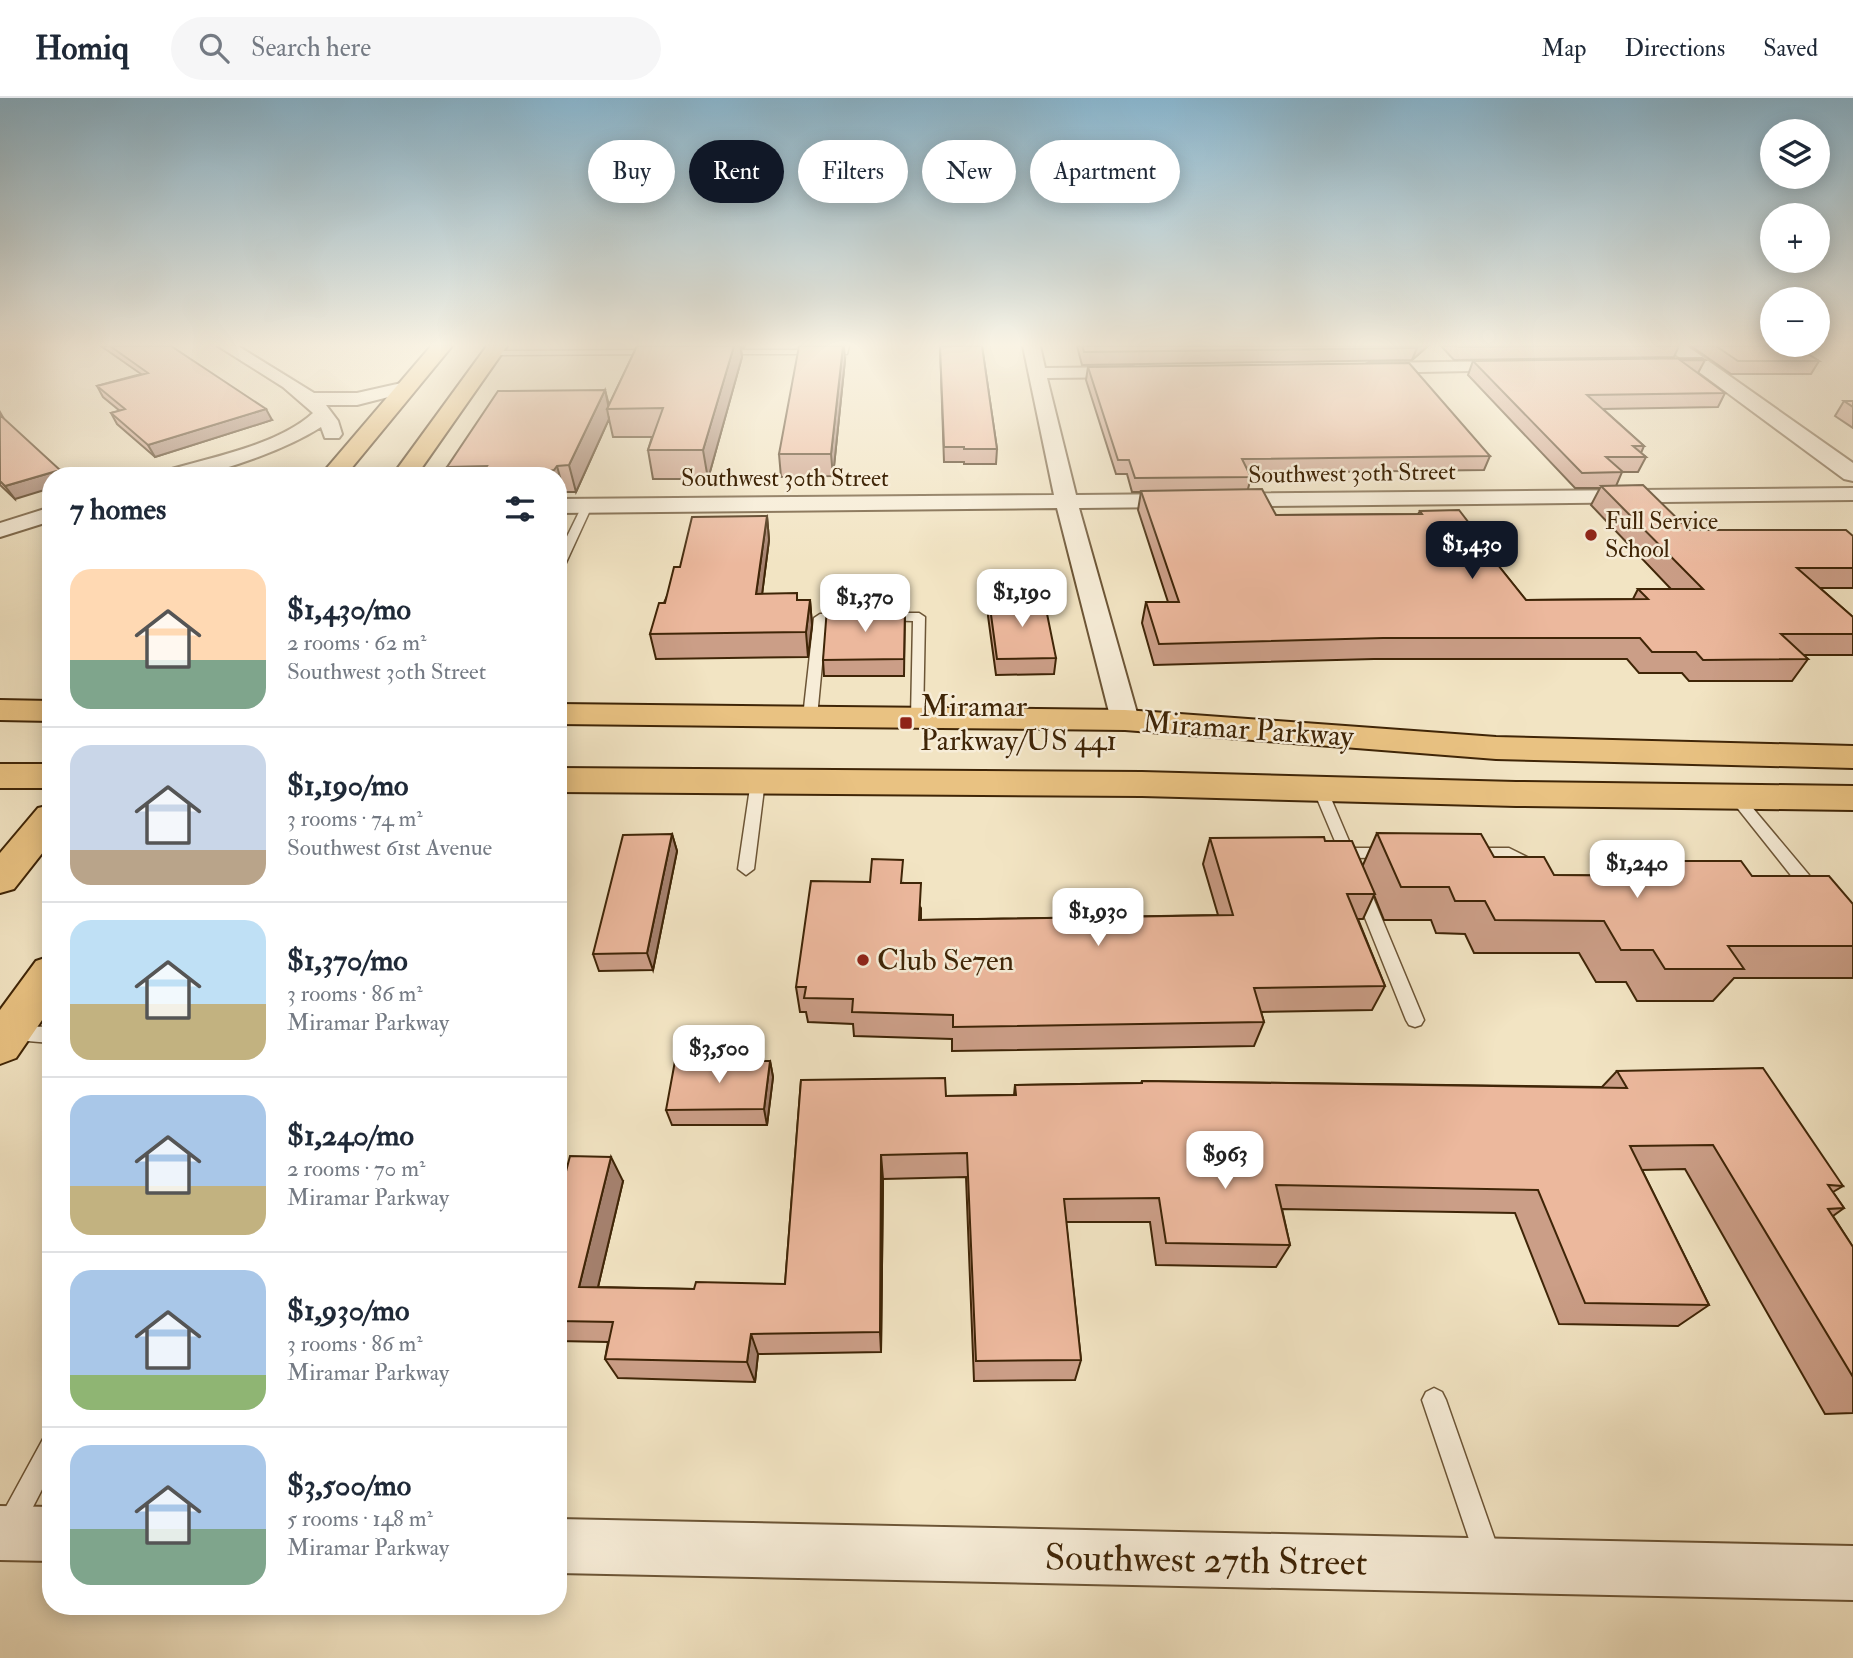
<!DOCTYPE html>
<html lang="en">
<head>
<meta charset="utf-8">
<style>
	body { margin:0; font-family:"IM FELL Double Pica",serif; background:#f6f6f7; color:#1f2937; height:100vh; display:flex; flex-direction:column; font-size:26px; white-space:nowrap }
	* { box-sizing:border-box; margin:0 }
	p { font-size:23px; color:#747a83 }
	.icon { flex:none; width:38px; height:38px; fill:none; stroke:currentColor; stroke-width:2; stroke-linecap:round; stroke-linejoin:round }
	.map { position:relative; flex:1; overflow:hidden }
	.details { position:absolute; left:42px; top:369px; width:525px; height:1148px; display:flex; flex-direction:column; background:#fff; border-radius:28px; box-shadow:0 4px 18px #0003 }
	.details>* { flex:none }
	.guide { position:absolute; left:588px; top:42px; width:665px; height:63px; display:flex; gap:14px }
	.fabs { position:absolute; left:1760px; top:21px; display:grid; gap:14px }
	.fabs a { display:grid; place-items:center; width:70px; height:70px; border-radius:50%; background:#fff; box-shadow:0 4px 18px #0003; font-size:35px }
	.price { position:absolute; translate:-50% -60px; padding:0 16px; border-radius:14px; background:#fff; color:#222; font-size:23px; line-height:46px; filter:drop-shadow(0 2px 4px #0008) }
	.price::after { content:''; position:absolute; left:50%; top:42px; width:21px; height:16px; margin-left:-10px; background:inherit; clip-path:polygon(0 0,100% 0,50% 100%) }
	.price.selected { background:#111827; color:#fff }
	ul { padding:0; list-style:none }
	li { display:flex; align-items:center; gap:21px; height:175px; padding:0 28px }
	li+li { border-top:2px solid #e0e1e3 }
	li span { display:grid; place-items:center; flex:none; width:196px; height:140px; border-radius:21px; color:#555 }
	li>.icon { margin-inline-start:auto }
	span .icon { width:84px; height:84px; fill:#fffc; stroke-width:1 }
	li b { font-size:30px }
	h2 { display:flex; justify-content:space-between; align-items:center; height:84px; padding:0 28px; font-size:30px }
	.tag { padding:0 24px; border-radius:32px; background:#fff; box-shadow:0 4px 18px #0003; font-size:24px; line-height:63px }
	.tag.selected { background:#111827; color:#fff }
	header { display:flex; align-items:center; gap:42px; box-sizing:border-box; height:98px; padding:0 35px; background:#fff; border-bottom:2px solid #e0e1e3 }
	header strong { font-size:33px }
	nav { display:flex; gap:38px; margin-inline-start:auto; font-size:24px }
	.search { width:490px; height:63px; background:#f6f6f7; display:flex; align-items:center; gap:18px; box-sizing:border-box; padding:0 24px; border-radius:38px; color:#747a83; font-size:26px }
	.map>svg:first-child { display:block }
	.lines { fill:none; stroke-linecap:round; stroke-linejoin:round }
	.service-casing { stroke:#6c5536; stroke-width:3 }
	.minor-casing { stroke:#6c5536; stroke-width:4 }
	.tertiary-casing { stroke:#6c5536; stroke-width:4 }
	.primary-casing { stroke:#3f2507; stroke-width:4 }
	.service { fill:#f7edd8; fill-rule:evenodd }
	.minor { fill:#f7edd8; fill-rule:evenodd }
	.tertiary { fill:#f7edd8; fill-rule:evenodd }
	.primary { fill:#e9c282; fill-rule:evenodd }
	.wall { fill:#cb9e87; stroke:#3f2507; stroke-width:2 }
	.shaded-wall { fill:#a5816e; stroke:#3f2507; stroke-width:2 }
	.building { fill:#ecb89d; stroke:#3f2507; stroke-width:2 }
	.poi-dot { fill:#8f2418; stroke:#f7edd8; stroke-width:2.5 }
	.labels { text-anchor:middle; stroke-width:5; stroke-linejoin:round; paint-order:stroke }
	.far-street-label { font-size:24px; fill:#3f2507; stroke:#f7edd8 }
	.far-poi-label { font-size:24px; fill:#3f2507; stroke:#f7edd8; text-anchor:start }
	.poi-label { font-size:30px; fill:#3f2507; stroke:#f7edd8; text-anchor:start }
	.street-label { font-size:30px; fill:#3f2507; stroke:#f7edd8 }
	.near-street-label { font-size:37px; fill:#3f2507; stroke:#f7edd8 }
</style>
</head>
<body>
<header>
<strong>Homiq</strong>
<div class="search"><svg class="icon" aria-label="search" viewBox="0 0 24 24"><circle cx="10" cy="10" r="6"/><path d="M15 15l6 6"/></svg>Search here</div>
<nav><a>Map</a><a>Directions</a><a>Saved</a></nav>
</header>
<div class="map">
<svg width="1853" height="1560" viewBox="0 0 1853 1560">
	<rect width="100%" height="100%" fill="#f2e4c3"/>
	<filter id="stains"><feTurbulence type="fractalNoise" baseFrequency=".00286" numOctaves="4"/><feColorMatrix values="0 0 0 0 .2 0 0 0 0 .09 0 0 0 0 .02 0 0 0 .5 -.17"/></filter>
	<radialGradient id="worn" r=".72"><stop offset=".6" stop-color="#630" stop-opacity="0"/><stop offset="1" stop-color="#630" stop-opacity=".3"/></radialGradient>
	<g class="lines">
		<defs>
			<path id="service" d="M 841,248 L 849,248 L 847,256 L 722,256 L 718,254 L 722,252 L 840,252 Z
				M 654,252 L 657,256 L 492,257 L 488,255 L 492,253 Z
				M 587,405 L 592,408 L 564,469 L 558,472 L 558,457 L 582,408 Z
				M 885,515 L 919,515 L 925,519 L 923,623 L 913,623 L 911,620 L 913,523 L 881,522 L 881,516 Z
				M 820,516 L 845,516 L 851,520 L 845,524 L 826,524 L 817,619 L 810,623 L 803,619 L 814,520 Z
				M 758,678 L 765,683 L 754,771 L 746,777 L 738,771 L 751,683 Z
				M 1320,686 L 1327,691 L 1352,750 L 1390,750 L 1398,755 L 1395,759 L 1357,760 L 1355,767 L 1345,767 L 1313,691 Z
				M 1736,694 L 1741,696 L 1809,777 L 1811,781 L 1809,785 L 1797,785 L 1731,702 L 1729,699 L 1731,696 Z
				M 1472,750 L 1509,750 L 1539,765 L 1541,769 L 1533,775 L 1506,761 L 1467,759 L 1464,755 Z
				M 1361,784 L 1369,790 L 1424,922 L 1421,927 L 1415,929 L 1409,927 L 1406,922 L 1353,790 Z
				M 10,928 L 51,929 L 51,945 L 4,941 L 1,936 L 4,931 Z
				M 1434,1290 L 1442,1294 L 1446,1302 L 1501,1459 L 1497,1468 L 1488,1472 L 1479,1468 L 1475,1459 L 1422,1302 L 1426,1294 Z
				M 51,1337 L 51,1374 L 19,1436 L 10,1440 L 1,1436 L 1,1418 L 43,1341 Z"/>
			<path id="minor" d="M 218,248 L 238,248 L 314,295 L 357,295 L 406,284 L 415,289 L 412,293 L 357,307 L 326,307 L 338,323 L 342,336 L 339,340 L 325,340 L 321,329 C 288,350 229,372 191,378 C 180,379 168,378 158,378 L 161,374 C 207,360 277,348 313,315 L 283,289 Z
				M 1023,248 L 1040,248 L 1045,270 L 1133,269 L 1142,274 L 1133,279 L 1047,280 L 1076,397 L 1853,390 L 1853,402 L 1079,410 L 1139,622 L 1135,628 L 1125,631 L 1115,628 L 1111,622 L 1057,410 L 558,415 L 558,401 L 1054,397 Z
				M 1515,263 L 1521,264 L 1524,268 L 1521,272 L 1369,275 L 1360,270 L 1369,265 Z
				M 51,409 L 51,423 L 0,439 L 0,425 Z
				M 0,1408 L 51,1409 L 51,1463 L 0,1462 Z
				M 558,1421 L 1853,1448 L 1853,1502 L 558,1475 Z"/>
			<path id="tertiary" d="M 1664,248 L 1687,248 L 1853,365 L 1853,383 L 1844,381 Z"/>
			<path id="primary" d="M 431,248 L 452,248 L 345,378 L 320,378 Z
				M 487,248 L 507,248 L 416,378 L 392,378 Z
				M 0,602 L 51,603 L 51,623 L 0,622 Z
				M 558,606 L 1125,612 L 1496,639 L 1853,648 L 1853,670 L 1496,661 L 1125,632 L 558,626 Z
				M 0,666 L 51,666 L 51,690 L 0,690 Z
				M 558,670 L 1142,674 L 1516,684 L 1853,688 L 1853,712 L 1516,708 L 1142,698 L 558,694 Z
				M 51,707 L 51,744 L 14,791 L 0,795 L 0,755 L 38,710 Z
				M 51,858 L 51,909 L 16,960 L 0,966 L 0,912 L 36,863 Z"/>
		</defs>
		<use href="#service" class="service-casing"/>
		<use href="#minor" class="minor-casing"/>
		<use href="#tertiary" class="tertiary-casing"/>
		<use href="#primary" class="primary-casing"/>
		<use href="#service" class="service"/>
		<use href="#minor" class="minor"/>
		<use href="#tertiary" class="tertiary"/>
		<use href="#primary" class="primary"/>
	</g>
	<path class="wall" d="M 101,248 L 171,248 L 272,322 L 155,359 L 117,326 L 111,315 L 120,313 L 103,299 L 97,288 L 141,276 Z
		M 637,248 L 745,248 L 744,250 L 741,250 L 742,259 L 708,381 L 653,381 L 648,352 L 652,339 L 613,339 L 609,321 L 576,394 L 564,394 L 562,398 L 558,399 L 558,378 L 451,378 L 447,369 L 605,292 L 609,307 Z
		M 940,248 L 982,248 L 997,351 L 996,366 L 964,366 L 964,364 L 944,364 Z
		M 1077,248 L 1428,248 L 1412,262 L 1082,267 Z
		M 1441,248 L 1679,248 L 1674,259 L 1454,262 Z
		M 1691,248 L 1795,248 L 1819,263 L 1811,276 L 1731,276 Z
		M 845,262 L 833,378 L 781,379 L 779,356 Z
		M 1705,262 L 1698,275 L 1725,295 L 1718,309 L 1603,311 L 1644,348 L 1641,355 L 1646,359 L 1638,374 L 1622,374 L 1616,388 L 1689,432 L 1853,438 L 1853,490 L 1820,490 L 1853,519 L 1853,557 L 1803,557 L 1808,561 L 1792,583 L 1689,583 L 1682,575 L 1639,575 L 1627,561 L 1374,561 L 1154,567 L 1142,525 L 1146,504 L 1168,504 L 1138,412 L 1141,394 L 1132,394 L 1127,376 L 1116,376 L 1086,282 L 1088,269 L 1490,358 L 1484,372 L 1249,375 L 1251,379 L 1248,391 L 1276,417 L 1418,416 L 1420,413 L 1482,442 L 1480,445 L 1526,502 L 1633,501 L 1638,491 L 1671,491 L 1591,407 L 1600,390 L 1575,390 L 1468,277 L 1473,263 Z
		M 1844,303 L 1853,303 L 1853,330 L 1835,318 Z
		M 0,314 L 4,321 L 15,401 L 0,387 Z
		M 767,418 L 769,442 L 762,496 L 798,502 L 810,502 L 812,527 L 808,559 L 656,561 L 650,536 L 680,469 Z
		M 989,502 L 1056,560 L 1054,576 L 996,577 L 988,518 Z
		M 905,510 L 904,578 L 824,578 L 823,562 Z
		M 1377,735 L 1494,759 L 1554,777 L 1647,778 L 1658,763 L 1752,778 L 1853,806 L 1853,880 L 1734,880 L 1713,903 L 1637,903 L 1626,884 L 1596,884 L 1579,855 L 1474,855 L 1465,836 L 1436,835 L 1431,822 L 1384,822 L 1374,797 L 1363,821 L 1358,821 L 1385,888 L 1372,912 L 1261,914 L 1264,924 L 1254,948 L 952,953 L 952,941 L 854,938 L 853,926 L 808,924 L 806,914 L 800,914 L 796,889 L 903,785 L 921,810 L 921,822 L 1218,817 L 1203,766 L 1210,740 L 1325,743 L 1363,767 Z
		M 672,736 L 677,753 L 653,872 L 599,873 L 593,856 Z
		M 770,963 L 773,979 L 767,1027 L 672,1027 L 666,1012 Z
		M 1617,973 L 1843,1088 L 1833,1094 L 1844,1110 L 1833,1118 L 1853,1149 L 1853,1315 L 1825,1316 L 1685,1071 L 1642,1072 L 1709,1207 L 1678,1228 L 1559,1226 L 1515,1115 L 1282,1111 L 1290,1147 L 1276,1169 L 1156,1167 L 1150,1124 L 1066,1124 L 1081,1262 L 1075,1282 L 974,1283 L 966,1079 L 883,1081 L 881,1254 L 758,1256 L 755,1284 L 618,1280 L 605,1261 L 608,1244 L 558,1243 L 558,1084 L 623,1083 L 598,1189 L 694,1191 L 785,1186 L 801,982 L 946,998 L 1014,997 L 1015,987 L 1141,985 L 1142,983 L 1602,989 Z"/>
	<path class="shaded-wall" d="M 734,248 L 740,248 L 742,259 L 708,381 L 703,352 Z
		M 843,248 L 844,248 L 845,262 L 833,378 L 831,356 Z
		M 1418,248 L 1428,248 L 1412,262 L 1417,250 Z
		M 605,292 L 609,311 L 607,311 L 609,321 L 576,394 L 569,367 Z
		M 266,311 L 272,322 L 155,359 L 148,347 Z
		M 557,368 L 564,394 L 562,398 L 558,399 L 558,378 L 548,378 L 549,373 Z
		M 60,372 L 64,378 L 51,378 L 51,390 L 15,401 L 5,388 Z
		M 767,418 L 769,442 L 759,520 L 756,496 Z
		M 810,502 L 812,527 L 808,559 L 806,534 Z
		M 672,736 L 677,753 L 653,872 L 647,855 Z
		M 770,963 L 773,979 L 767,1027 L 764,1011 Z
		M 881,1057 L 883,1081 L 881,1254 L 880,1234 Z
		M 611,1059 L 623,1083 L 593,1210 L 579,1189 Z
		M 751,1236 L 758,1256 L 755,1284 L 747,1264 Z"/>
	<path class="building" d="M 110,248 L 171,248 L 266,311 L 148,347 L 111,315 L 125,311 L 97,288 L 148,275 Z
		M 637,248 L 734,248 L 703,352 L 648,352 L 663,310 L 607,311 Z
		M 799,248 L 843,248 L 831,356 L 779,356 Z
		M 940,248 L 982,248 L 997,351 L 964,351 L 964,349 L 944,349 Z
		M 1082,248 L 1418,248 L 1417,250 L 1084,254 Z
		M 1457,248 L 1546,248 L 1458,249 Z
		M 1716,248 L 1795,248 L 1819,263 L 1738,263 Z
		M 1702,260 L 1705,262 L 1680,262 L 1725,295 L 1587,297 L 1644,348 L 1633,348 L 1646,359 L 1606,359 L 1623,374 L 1582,375 L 1473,263 Z
		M 1409,265 L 1490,358 L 1242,361 L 1251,379 L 1135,380 L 1129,362 L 1118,362 L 1088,269 Z
		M 605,292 L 569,367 L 557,368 L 554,372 L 549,373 L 548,378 L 481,378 L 487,368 L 447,369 L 498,293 Z
		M 1844,303 L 1853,303 L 1853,309 Z
		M 0,317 L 60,372 L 5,388 L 0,383 Z
		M 1643,387 L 1689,432 L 1846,432 L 1853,438 L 1853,470 L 1797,470 L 1853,519 L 1853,536 L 1781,536 L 1808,561 L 1703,562 L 1696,554 L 1652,554 L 1640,540 L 1383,540 L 1159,546 L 1146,504 L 1179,504 L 1141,393 L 1262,391 L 1276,417 L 1422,416 L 1420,413 L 1459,412 L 1482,442 L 1478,442 L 1526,502 L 1648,501 L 1638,491 L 1703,491 L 1601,388 Z
		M 767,418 L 756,496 L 797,495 L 797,502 L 810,502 L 806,534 L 650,536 L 659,505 L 665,505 L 674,469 L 680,469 L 692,419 Z
		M 1044,501 L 1056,560 L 997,561 L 989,502 Z
		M 827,510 L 905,510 L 904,561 L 823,562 Z
		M 1377,735 L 1481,736 L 1494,759 L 1544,759 L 1554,777 L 1667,778 L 1658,763 L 1741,763 L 1752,778 L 1829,778 L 1853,806 L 1853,848 L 1728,848 L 1744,871 L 1665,871 L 1653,852 L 1621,852 L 1604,823 L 1495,822 L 1485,803 L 1455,803 L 1449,789 L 1401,789 Z
		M 672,736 L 647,855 L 593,856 L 623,737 Z
		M 1324,739 L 1325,743 L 1352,743 L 1375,796 L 1347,796 L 1385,888 L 1254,890 L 1264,924 L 953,929 L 953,917 L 852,914 L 853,901 L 804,900 L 806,889 L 796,889 L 811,783 L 870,784 L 872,761 L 903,762 L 901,785 L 921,785 L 919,822 L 1233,817 L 1210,740 Z
		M 675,963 L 770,963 L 764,1011 L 666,1012 Z
		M 1763,970 L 1843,1088 L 1828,1087 L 1844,1110 L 1828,1111 L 1853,1149 L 1853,1279 L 1713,1047 L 1630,1048 L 1709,1207 L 1585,1205 L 1538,1092 L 1276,1087 L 1290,1147 L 1166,1145 L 1159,1100 L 1064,1101 L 1081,1262 L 976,1263 L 967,1055 L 881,1057 L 880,1234 L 751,1236 L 747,1264 L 605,1261 L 613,1224 L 558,1223 L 558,1084 L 563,1085 L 570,1058 L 611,1059 L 579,1189 L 694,1191 L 696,1184 L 785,1186 L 801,982 L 945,980 L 946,998 L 1016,997 L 1015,987 L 1142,985 L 1142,983 L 1627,990 L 1617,973 Z"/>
	<linearGradient id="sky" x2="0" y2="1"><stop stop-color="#89b8d2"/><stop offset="0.53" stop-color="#f9f3e4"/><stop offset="1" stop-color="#f9f3e4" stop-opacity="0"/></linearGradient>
	<rect width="1853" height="466" fill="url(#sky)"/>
	<g class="poi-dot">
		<circle cx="1591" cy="437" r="7"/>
		<rect x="899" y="618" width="14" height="14" rx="3.5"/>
		<circle cx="863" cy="862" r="7"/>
	</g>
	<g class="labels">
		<g class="far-street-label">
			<text transform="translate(1352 375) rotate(-1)" y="8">Southwest 30th Street</text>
			<text x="785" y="388">Southwest 30th Street</text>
		</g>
		<g class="far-poi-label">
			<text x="1605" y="431">Full Service<tspan x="1605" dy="28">School</tspan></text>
		</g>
		<g class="poi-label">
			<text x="920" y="618">Miramar<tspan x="920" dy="34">Parkway/US 441</tspan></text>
			<text x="877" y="872">Club Se7en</text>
		</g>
		<g class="street-label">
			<text transform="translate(1248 631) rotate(4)" y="10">Miramar Parkway</text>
		</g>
		<g class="near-street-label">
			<text transform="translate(1206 1461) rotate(1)" y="13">Southwest 27th Street</text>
		</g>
	</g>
	<rect width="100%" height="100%" filter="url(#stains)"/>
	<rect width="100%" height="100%" fill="url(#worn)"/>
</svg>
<div class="fabs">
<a><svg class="icon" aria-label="layers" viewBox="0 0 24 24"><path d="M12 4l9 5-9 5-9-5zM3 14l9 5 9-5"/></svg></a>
<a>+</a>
<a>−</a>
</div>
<b class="price selected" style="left:1472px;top:483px">$1,430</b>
<b class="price" style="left:1022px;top:531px">$1,190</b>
<b class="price" style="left:865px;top:536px">$1,370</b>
<b class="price" style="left:1637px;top:802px">$1,240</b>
<b class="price" style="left:1098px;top:850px">$1,930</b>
<b class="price" style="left:719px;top:987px">$3,500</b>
<b class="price" style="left:1225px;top:1093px">$963</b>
<div class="guide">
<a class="tag">Buy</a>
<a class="tag selected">Rent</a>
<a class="tag">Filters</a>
<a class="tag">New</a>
<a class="tag">Apartment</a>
</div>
<section class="details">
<h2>7 homes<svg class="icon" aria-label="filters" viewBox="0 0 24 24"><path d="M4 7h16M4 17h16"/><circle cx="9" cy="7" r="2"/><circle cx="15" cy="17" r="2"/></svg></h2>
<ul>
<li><span style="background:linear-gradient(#ffd9b3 65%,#7fa58c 0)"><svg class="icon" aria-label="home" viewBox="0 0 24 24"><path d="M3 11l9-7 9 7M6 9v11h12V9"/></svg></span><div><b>$1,430/mo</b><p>2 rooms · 62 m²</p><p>Southwest 30th Street</p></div></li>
<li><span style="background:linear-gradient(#c9d6e8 75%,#b9a48a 0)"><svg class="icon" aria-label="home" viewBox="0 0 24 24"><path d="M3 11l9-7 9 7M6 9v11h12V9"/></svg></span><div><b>$1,190/mo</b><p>3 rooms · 74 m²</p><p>Southwest 61st Avenue</p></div></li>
<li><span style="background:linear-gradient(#bfe0f5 60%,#c2b280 0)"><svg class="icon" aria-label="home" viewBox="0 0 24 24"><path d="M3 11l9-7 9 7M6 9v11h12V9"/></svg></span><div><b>$1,370/mo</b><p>3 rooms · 86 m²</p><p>Miramar Parkway</p></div></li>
<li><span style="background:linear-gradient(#a9c7e8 65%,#c2b280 0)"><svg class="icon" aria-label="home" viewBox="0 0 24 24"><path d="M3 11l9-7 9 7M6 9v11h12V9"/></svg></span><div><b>$1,240/mo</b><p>2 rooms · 70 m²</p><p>Miramar Parkway</p></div></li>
<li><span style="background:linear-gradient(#a9c7e8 75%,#8fb573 0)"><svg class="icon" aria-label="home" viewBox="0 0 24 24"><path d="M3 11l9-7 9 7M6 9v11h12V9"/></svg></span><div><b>$1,930/mo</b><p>3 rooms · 86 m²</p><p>Miramar Parkway</p></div></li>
<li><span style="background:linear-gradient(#a9c7e8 60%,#7fa58c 0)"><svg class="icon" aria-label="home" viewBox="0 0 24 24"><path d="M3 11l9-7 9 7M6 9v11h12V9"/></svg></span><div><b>$3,500/mo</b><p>5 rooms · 148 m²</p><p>Miramar Parkway</p></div></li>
</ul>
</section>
</div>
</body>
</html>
